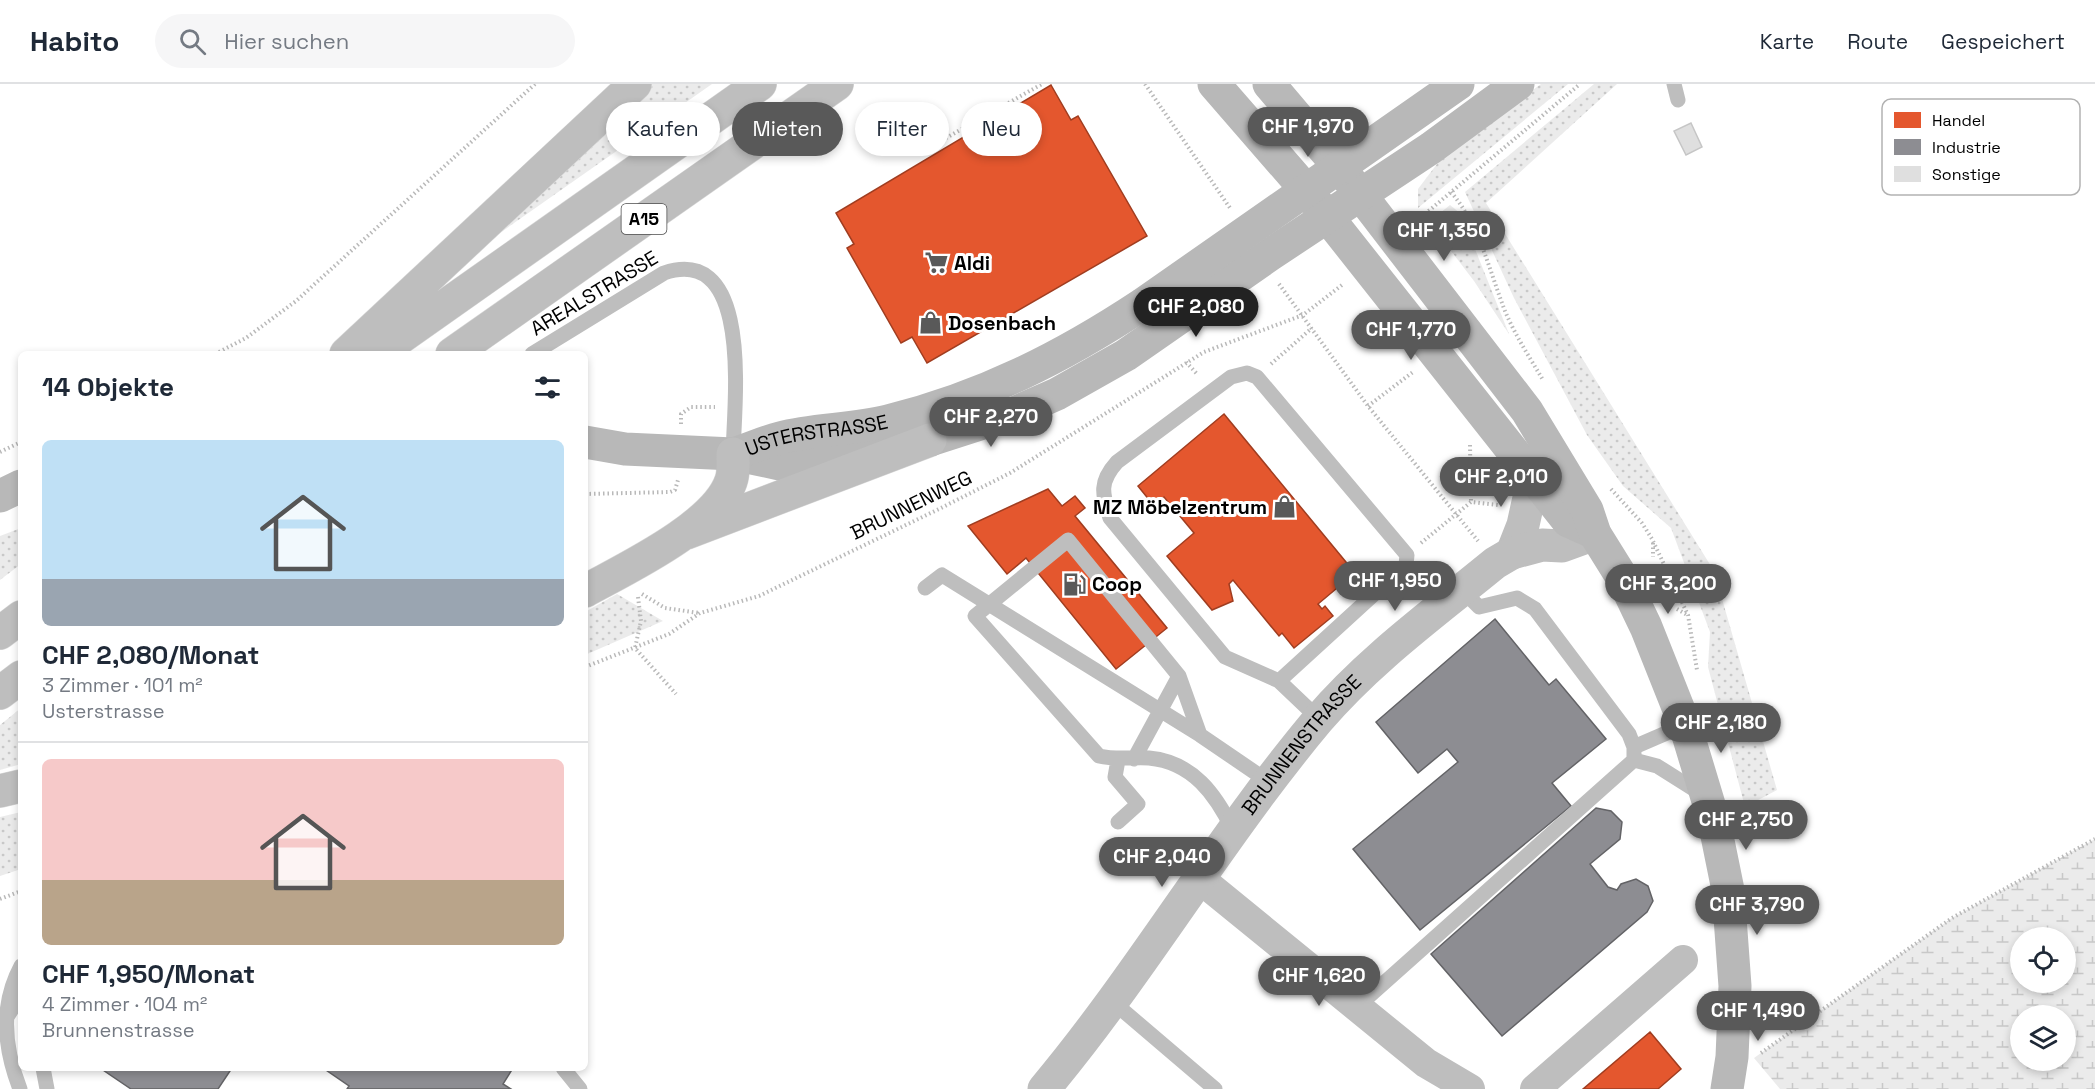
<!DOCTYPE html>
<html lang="de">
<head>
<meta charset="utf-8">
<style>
	body { margin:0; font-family:"Space Grotesk",sans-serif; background:#f6f6f7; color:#1f2937; height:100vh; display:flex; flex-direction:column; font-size:22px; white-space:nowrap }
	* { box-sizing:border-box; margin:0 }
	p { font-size:20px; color:#747a83 }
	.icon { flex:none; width:33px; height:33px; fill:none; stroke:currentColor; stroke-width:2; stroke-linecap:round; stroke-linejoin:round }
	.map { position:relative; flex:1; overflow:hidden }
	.panel { position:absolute; left:18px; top:267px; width:570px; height:720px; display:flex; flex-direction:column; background:#fff; border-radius:9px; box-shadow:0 3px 9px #0003 }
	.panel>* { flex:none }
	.top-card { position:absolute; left:606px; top:18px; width:570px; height:54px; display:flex; gap:12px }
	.tools { position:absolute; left:2010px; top:843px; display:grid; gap:12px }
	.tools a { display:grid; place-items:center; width:66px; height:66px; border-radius:50%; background:#fff; box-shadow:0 3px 9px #0003; font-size:30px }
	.price { position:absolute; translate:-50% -51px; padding:0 14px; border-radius:21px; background:#595959; color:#fff; font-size:20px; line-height:39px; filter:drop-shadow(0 2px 3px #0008) }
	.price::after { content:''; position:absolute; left:50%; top:36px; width:18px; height:14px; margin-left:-9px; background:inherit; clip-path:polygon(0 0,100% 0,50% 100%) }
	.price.current { background:#222; color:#fff }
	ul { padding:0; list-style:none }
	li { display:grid; align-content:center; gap:12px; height:318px; padding:0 24px }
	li+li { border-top:2px solid #e0e1e3 }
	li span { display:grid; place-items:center; height:186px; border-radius:9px; color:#555 }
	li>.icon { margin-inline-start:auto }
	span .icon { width:108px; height:108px; fill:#fffc; stroke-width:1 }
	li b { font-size:26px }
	h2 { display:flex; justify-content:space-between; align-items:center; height:72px; padding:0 24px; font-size:26px }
	.tag { padding:0 21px; border-radius:27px; background:#fff; box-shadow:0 3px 9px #0003; font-size:21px; line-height:54px }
	.tag.current { background:#595959; color:#fff }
	header { display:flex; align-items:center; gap:36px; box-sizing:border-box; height:84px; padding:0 30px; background:#fff; border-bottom:2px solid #e0e1e3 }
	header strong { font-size:28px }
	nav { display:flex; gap:33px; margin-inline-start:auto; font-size:21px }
	.search { width:420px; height:54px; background:#f6f6f7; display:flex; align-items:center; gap:15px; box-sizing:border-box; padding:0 21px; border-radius:33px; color:#747a83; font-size:22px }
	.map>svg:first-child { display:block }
	.grass { fill:url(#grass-dots) }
	.wetland { fill:url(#wetland-marsh); fill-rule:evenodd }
	.shops { fill:#e4572e; stroke:#a03d20; stroke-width:1.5 }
	.industry { fill:#8d8d92; stroke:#636366; stroke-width:1.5 }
	.building { fill:#dfdfdf; stroke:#c6c6c6; stroke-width:1.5 }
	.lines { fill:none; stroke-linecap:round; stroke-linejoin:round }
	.motorway-casing { stroke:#dbdbdb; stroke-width:34 }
	.path { stroke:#b9b9b9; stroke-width:4; stroke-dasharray:1.5 3; stroke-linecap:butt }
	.service { stroke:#bebebe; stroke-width:15 }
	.minor { stroke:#bebebe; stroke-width:30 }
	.tertiary { stroke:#bebebe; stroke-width:33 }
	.secondary { stroke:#b8b8b8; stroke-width:33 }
	.motorway { stroke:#bebebe; stroke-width:33 }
	.labels { text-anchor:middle; stroke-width:6; stroke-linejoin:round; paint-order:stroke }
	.shield { fill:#fff; stroke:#4c4c4c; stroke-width:1.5 }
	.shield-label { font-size:18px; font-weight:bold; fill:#000 }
	.poi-label { font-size:20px; font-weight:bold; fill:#000; stroke:#fff; text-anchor:start }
	.street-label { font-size:20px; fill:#000; stroke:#fff }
	.key { fill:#fff; stroke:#b2b2b2; stroke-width:1.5 }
	.key-label { font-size:16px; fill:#000 }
</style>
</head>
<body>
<header>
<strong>Habito</strong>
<div class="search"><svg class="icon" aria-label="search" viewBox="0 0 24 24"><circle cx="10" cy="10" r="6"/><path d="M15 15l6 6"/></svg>Hier suchen</div>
<nav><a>Karte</a><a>Route</a><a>Gespeichert</a></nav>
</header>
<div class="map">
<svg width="2095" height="1005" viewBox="0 0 2095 1005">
	<defs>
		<pattern id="grass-dots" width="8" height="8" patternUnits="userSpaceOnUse" patternTransform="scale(1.5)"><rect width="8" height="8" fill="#ebebeb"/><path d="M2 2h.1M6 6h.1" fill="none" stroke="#c8c8c8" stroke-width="1.8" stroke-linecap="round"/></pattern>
		<pattern id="wetland-marsh" width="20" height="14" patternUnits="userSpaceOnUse" patternTransform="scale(1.5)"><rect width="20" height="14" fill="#ebebeb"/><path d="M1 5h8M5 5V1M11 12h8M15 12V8" fill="none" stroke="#c8c8c8"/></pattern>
	</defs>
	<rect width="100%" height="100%" fill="#fff"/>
	<path class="grass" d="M 650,0 L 712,0 L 480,163 Z
		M 1541,0 L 1568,0 L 1418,124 L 1418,105 L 1443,72 Z
		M 1594,0 L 1617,0 L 1486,119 L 1714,487 L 1777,706 L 1745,723 L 1708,583 L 1710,548 L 1671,444 L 1623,402 L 1587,351 L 1514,214 L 1465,108 Z
		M 1450,121 L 1461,130 L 1509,250 L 1474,197 L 1429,138 Z
		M 21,444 L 21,480 L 0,496 L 0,452 Z
		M 617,510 L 663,537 L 585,571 L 585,528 Z
		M 21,624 L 21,680 L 0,686 L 0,641 Z
		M 21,728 L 21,785 L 0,792 L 0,733 Z"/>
	<path class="wetland" d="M 2095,755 L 2095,1005 L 1780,1005 L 1754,974 L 1952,834 ZM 2020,854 L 2066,854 L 2066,898 L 2020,898 ZM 2020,932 L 2066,932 L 2066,976 L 2020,976 Z"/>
	<path class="shops" d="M 1051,1 L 1071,36 L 1078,32 L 1147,152 L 927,279 L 912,253 L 901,259 L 847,164 L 854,160 L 836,129 Z
		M 1224,330 L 1355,489 L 1318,520 L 1322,525 L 1325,522 L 1333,532 L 1294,564 L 1282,549 L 1279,552 L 1233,496 L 1229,500 L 1233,517 L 1212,526 L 1167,472 L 1194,449 L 1164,413 L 1154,422 L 1138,402 Z
		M 1048,405 L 1062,422 L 1075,412 L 1085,424 L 1075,432 L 1167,544 L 1116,585 L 1026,474 L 1007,490 L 968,442 Z
		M 1650,948 L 1681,985 L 1658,1005 L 1583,1005 Z"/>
	<path class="industry" d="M 1495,535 L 1549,601 L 1556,595 L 1606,655 L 1552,699 L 1571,722 L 1420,846 L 1353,765 L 1458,678 L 1447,665 L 1418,689 L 1376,638 Z
		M 1596,724 L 1611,727 L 1622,738 L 1620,755 L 1590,780 L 1608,803 L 1617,806 L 1621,800 L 1636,795 L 1648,802 L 1653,817 L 1647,828 L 1502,952 L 1431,870 Z
		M 100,984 L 232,984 L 218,1005 L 131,1005 Z
		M 323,984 L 513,984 L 503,1000 L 511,1005 L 347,1005 L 349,1002 Z"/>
	<path class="building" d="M 1691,39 L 1702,63 L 1686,71 L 1674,47 Z"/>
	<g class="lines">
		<defs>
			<path id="motorway" d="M 346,270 L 635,0
				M 377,270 L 760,0
				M 452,270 L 837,0
				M 686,449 L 930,356
				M 585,507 C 625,485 716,442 731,397 C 734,389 733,379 733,370
				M 0,549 L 21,533
				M 0,609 L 21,593
				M 0,707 L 21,702"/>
		</defs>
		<use href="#motorway" class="motorway-casing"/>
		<path class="path" d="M 1145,0 L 1230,124
			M 930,63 L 1042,0
			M 1451,108 C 1480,142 1489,186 1505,227 C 1515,251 1530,274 1543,296
			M 1425,130 L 1580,0
			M 1279,200 L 1368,322 L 1478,457
			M 215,270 L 246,254 L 296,217 L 535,0
			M 1186,278 L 1198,291
			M 1271,280 L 1312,244
			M 1368,322 L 1413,288
			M 681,340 L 681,330 L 691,323 L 715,323
			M 1470,361 L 1471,418
			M 0,368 L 21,358
			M 1611,405 L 1642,439 L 1652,455 L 1688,531 L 1697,586
			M 585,410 L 670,408 L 675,406 L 678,396
			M 1421,459 L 1471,418 L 1498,421
			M 1653,459 L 1653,473
			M 642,510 L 665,524 L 699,529
			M 638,513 L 641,537 L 635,564 L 676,610
			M 1677,525 L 1687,531
			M 585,583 L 669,550 L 700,529 L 759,512 L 939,425 L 1010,389 L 1204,268 L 1303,231 L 1342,201
			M 0,815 L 21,807
			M 1761,969 L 1952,834 L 2095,755"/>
		<path class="service" d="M 1674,0 L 1678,16
			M 532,270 L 664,189 C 754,159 734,321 733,370
			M 925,504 L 942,491 L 1200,651 L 1269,698
			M 1279,597 L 1406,481 L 1407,471 L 1257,293 L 1247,289 L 1231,293 L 1117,378 C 1099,398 1102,409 1110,434 L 1225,573 L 1279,597 L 1319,635
			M 1200,651 L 1179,592 L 1068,456 L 975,532 L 1099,672 C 1116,676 1132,673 1149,674 C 1193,678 1216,711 1233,746
			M 1634,663 L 1685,641
			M 1134,675 L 1179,592
			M 1634,676 L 1657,682 L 1703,711
			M 1118,738 L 1138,720 L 1115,693 L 1118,676
			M 1113,918 L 1215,1005
			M 1357,923 L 1634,676 L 1634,663 L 1629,650 L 1535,525 L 1517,514 L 1479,523 L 1462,506
			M 7,933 L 21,911
			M 43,984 L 47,1005
			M 563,984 L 580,1005
			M 20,1005 C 4,964 0,921 21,882"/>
		<path class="minor" d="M 1200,795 L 1426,979 L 1470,1005
			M 1535,1005 L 1683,876"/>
		<g class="tertiary">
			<path d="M 1512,469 L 1523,441 L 1534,391"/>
			<path id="s1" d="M 1044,1005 C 1142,888 1219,754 1318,636 C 1369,576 1434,529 1495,479 L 1512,469 L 1542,461 L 1562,462 L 1595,450"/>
		</g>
		<g class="secondary">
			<path d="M 1214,0 L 1307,107 L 1568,437 L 1588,446"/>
			<path d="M 1269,0 L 1340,84 L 1527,327 L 1587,426 L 1595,450 L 1623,495 L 1646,543 L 1685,641 L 1714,737 L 1728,806 L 1735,902 L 1732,973 L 1727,1005"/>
			<path d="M 585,358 L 625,365 L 733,370 L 780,380 L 930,356 L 1014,329 L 1057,310 L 1126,271 L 1271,170 L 1431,64 L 1518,0"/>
			<path id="s2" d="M 733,370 C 749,365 764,358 780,354 C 814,345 853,346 888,337 C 982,314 1063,273 1143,220 L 1458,0"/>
			<path d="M 0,412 L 21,402"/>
		</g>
		<use href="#motorway" class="motorway"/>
	</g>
	<defs>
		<symbol id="supermarket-bare" viewBox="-9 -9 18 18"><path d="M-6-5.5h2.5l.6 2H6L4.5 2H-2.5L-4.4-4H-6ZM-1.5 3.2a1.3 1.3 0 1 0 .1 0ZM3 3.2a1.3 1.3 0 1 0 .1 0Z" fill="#595959" stroke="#fff" stroke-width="2.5" paint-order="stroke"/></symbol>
		<symbol id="shop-bare" viewBox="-9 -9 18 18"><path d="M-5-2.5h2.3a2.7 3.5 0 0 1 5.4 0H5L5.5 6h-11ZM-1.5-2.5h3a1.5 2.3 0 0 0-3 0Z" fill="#595959" stroke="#fff" stroke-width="2.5" paint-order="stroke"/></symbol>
		<symbol id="fuel-bare" viewBox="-9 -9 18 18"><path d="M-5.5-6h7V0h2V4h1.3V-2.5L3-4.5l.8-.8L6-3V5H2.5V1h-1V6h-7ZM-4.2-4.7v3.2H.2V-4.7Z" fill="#595959" stroke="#fff" stroke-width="2.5" paint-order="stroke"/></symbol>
	</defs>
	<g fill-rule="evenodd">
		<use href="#supermarket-bare" x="920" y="162" width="33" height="33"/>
		<use href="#shop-bare" x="914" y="222" width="33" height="33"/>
		<use href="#shop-bare" x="1268" y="406" width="33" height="33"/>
		<use href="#fuel-bare" x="1058" y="484" width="33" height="33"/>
	</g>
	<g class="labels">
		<rect class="shield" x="621.5" y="120" width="45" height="30" rx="4.5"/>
		<g class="shield-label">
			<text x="644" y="141">A15</text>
		</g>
		<g class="poi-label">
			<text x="954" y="186">Aldi</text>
			<text x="948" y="246">Dosenbach</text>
			<text x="1267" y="430" text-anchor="end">MZ Möbelzentrum</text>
			<text x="1092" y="507">Coop</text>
		</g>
		<g class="street-label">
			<text transform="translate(594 209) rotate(-31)" y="7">AREALSTRASSE</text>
			<text dy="7" stroke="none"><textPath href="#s2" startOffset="86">USTERSTRASSE</textPath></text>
			<text transform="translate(911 421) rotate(-26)" y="7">BRUNNENWEG</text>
			<text dy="7" stroke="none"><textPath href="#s1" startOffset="430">BRUNNENSTRASSE</textPath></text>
		</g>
	</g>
	<rect x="1882" y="15" width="198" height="96" rx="9" class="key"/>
	<rect x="1894" y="28" width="27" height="16" fill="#e4572e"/>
	<rect x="1894" y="55" width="27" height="16" fill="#8d8d92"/>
	<rect x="1894" y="82" width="27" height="16" fill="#dfdfdf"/>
	<g class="key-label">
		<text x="1932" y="42">Handel</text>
		<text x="1932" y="69">Industrie</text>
		<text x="1932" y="96">Sonstige</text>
	</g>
</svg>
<div class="tools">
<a><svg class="icon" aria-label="locate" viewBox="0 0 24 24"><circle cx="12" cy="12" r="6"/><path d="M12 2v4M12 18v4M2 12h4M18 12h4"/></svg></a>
<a><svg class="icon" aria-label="layers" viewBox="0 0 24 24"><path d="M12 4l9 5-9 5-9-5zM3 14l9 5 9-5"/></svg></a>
</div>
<b class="price" style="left:1308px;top:74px">CHF 1,970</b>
<b class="price" style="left:1444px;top:178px">CHF 1,350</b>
<b class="price current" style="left:1196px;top:254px">CHF 2,080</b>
<b class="price" style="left:1411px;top:277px">CHF 1,770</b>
<b class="price" style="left:991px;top:364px">CHF 2,270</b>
<b class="price" style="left:1501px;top:424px">CHF 2,010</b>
<b class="price" style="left:1395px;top:528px">CHF 1,950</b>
<b class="price" style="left:1668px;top:531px">CHF 3,200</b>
<b class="price" style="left:1721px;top:670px">CHF 2,180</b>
<b class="price" style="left:1746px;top:767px">CHF 2,750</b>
<b class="price" style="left:1162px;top:804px">CHF 2,040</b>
<b class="price" style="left:1757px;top:852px">CHF 3,790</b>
<b class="price" style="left:1319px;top:923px">CHF 1,620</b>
<b class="price" style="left:1758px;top:958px">CHF 1,490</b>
<div class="top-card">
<a class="tag">Kaufen</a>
<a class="tag current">Mieten</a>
<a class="tag">Filter</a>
<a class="tag">Neu</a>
</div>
<section class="panel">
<h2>14 Objekte<svg class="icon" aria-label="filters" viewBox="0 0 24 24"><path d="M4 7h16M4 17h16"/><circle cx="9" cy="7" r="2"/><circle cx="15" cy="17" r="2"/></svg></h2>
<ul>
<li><span style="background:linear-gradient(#bfe0f5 75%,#9aa5b1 0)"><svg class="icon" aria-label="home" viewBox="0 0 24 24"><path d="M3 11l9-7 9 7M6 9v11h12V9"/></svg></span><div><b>CHF 2,080/Monat</b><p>3 Zimmer · 101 m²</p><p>Usterstrasse</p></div></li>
<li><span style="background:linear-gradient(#f6c9c9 65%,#b9a48a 0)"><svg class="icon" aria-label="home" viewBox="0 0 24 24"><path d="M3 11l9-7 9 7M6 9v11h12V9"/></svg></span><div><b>CHF 1,950/Monat</b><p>4 Zimmer · 104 m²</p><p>Brunnenstrasse</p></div></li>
</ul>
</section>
</div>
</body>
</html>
